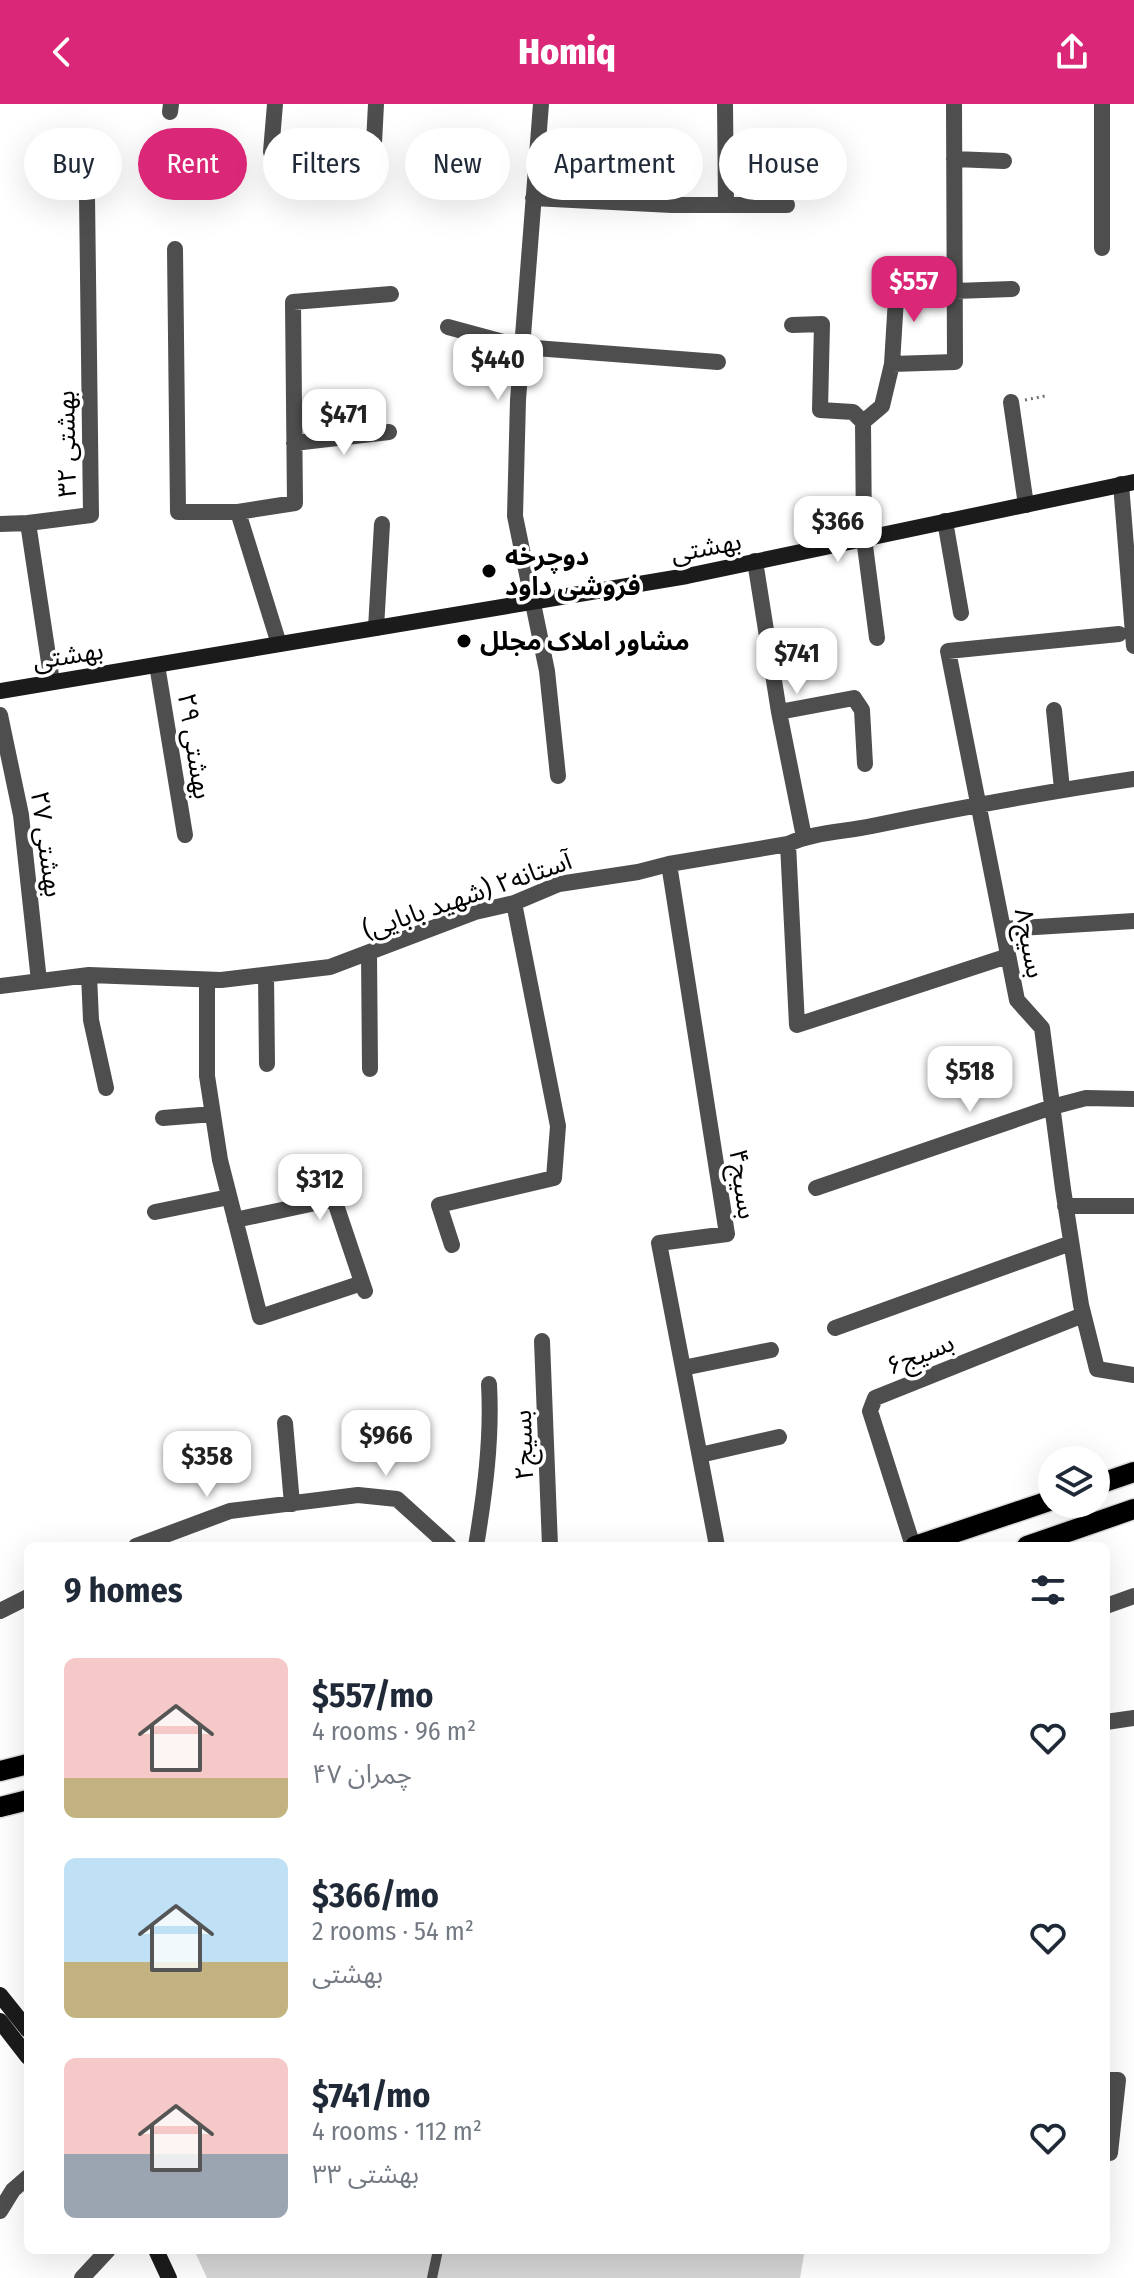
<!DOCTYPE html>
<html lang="en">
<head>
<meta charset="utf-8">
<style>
	body { margin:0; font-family:"Fira Sans Condensed","Noto Sans Arabic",sans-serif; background:#f6f6f7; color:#1f2937; height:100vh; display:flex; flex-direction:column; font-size:30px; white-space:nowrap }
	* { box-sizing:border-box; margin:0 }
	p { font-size:26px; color:#747a83 }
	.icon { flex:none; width:44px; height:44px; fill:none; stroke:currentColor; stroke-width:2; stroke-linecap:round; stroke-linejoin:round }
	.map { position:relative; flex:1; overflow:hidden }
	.details { position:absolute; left:24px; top:1438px; width:1086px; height:712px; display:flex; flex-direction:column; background:#fff; border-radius:12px; box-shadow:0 8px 32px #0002 }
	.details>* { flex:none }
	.guide { position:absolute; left:24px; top:24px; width:1086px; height:72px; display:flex; gap:16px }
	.fabs { position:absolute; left:1038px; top:1342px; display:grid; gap:16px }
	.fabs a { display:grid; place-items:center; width:72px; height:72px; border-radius:50%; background:#fff; box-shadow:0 8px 32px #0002; font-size:40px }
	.price { position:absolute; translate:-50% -68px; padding:0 18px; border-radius:16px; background:#fff; color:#222; font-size:26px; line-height:52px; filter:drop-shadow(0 2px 4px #0008) }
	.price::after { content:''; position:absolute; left:50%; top:48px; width:24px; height:18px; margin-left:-12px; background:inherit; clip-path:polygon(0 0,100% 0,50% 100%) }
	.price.current { background:#db2777; color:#fff }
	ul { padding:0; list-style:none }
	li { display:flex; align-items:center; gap:24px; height:200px; padding:0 40px }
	li span { display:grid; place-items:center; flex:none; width:224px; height:160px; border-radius:12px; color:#555 }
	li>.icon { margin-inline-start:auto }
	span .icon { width:96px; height:96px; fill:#fffc; stroke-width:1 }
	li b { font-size:34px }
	h2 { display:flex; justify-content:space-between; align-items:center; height:96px; padding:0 40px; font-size:34px }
	.chip { padding:0 28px; border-radius:36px; background:#fff; box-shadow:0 8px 32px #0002; font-size:28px; line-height:72px }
	.chip.current { background:#db2777; color:#fff }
	header { display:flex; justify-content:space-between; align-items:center; height:104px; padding:0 40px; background:#db2777; color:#fff; font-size:36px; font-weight:800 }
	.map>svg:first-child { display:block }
	.green { fill:#d5d5d5 }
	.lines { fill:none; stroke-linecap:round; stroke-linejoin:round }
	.primary-casing { stroke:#dbdbdb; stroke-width:23 }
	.path { stroke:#707070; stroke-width:3; stroke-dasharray:2 4; stroke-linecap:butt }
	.lane { stroke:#4e4e4e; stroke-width:10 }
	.street { stroke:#4e4e4e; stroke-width:16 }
	.secondary { stroke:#1b1b1b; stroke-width:16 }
	.primary { stroke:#000; stroke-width:20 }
	.poi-dot { fill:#000; stroke:#fff; stroke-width:3 }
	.labels { text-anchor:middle; stroke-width:7; stroke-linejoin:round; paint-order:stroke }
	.street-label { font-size:26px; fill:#000; stroke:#fff }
	.poi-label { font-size:26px; font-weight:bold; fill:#000; stroke:#fff; text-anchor:start }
</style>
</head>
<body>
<header><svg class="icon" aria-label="back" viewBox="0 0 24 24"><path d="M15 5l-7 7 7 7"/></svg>Homiq<svg class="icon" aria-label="share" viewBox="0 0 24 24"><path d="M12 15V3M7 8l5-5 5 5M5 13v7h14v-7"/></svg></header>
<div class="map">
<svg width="1134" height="2174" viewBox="0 0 1134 2174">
	<rect width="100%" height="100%" fill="#fff"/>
	<path class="green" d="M 194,2146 L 802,2146 L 804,2151 L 800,2174 L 207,2174 Z"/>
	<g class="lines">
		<defs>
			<path id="primary" d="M 1096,1381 L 1134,1368
				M 915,1442 L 1052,1396
				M 1027,1442 L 1134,1405
				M 0,1667 L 28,1660
				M 0,1703 L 28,1696"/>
		</defs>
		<use href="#primary" class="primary-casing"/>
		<path class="path" d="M 1025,296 L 1045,292"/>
		<path class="lane" d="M 432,2174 L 438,2146"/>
		<path class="street" d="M 541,0 L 518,296 L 515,412 L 547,567 L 558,672
			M 725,0 L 726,101
			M 170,8 L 171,0
			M 374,39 L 376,0
			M 271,48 L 275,0
			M 954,55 L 1004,57
			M 533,94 L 672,101 L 787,101
			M 1102,144 L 1102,0
			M 175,145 L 178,408 L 238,408 L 295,399 L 293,198 L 391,190
			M 955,187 L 1012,185
			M 792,221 L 822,220 L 820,306 L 853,308 L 863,318
			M 448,223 L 522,243 L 718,258
			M 892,260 L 897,178
			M 1011,298 L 1026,401
			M 294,339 L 389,328
			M 1121,380 L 1134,542
			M 238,408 L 279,540
			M 945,417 L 961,509
			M 0,420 L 28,419
			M 755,457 L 779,608 L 804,733
			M 376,524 L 382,420
			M 1119,530 L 948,547 L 1017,896 L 1042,924 L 1063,1085 L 1081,1201 L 1097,1265 L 1134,1271
			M 877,534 L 864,434 L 863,318 L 882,302 L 892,260 L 955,258 L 954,0
			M 157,561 L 185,731
			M 52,578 L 28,419 L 91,411 L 87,92
			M 1054,606 L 1062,685
			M 779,608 L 854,594 L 862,606 L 865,660
			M 0,611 L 21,711 L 39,877
			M 788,740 L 797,921 L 1008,852
			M 669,760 L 727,1130 L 659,1139 L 717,1442
			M 1003,825 L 1134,817
			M 369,849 L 370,965
			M 89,871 L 91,916 L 106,984
			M 266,871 L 267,960
			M 207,876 L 207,972 L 220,1056 L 260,1213 L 362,1179
			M 0,882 L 89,871 L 221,876 L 330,863 L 475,808 L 514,799 L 559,780 L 638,768 L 669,760 L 788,740 C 814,728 844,728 872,722 C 959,704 1046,688 1134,675
			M 163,1014 L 213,1010
			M 816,1084 L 1052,1003 L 1086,994 L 1134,995
			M 1065,1102 L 1134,1102
			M 155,1108 L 229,1093
			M 235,1116 L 334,1095 L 365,1187
			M 452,1141 L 439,1101 L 554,1074 L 558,1022 L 514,799
			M 835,1224 L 1071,1139
			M 542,1237 L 550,1442
			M 683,1264 L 771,1246
			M 285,1319 L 292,1400
			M 700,1351 L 779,1333
			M 136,1442 L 230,1407 L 358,1391 L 397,1395 L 449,1442
			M 476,1442 C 485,1388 492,1335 489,1280
			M 913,1442 L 870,1307 L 875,1294 L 1083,1211
			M 1106,1502 L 1134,1492
			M 0,1507 L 28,1493
			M 1106,1618 L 1134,1614
			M 1106,1976 L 1118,1976 L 1110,2049
			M 0,2107 L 13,2086 L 28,2073
			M 82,2174 L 108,2146"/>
		<path class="secondary" d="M 0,587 L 687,472 L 1134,378
			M 0,1891 L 28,1926
			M 0,1917 L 28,1953
			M 156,2146 L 169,2174"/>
		<use href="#primary" class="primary"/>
	</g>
	<g class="poi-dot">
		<circle cx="489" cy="467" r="8"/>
		<circle cx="464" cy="537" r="8"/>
	</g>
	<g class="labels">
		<g class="street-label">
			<text transform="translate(66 340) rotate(-91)" y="9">بهشتی ۳۲</text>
			<text transform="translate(706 443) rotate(-11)" y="9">بهشتی</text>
			<text transform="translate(68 551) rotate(-9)" y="9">بهشتی</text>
			<text transform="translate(195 642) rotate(81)" y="9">بهشتی ۲۹</text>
			<text transform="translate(47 740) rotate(82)" y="9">بهشتی ۲۷</text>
			<text transform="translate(467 791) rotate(-19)" y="9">آستانه۲ (شهید بابایی)</text>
			<text transform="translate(1030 839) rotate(79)" y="9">بسیج۸</text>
			<text transform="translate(743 1080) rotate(82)" y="9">بسیج۴</text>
			<text transform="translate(920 1250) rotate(-22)" y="9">بسیج۶</text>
			<text transform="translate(523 1341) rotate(-92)" y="9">بسیج۲</text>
		</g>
		<g class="poi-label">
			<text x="505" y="461">دوچرخه<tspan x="505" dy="30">فروشی داود</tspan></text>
			<text x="480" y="546">مشاور املاک مجلل</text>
		</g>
	</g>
</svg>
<div class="fabs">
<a><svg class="icon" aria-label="layers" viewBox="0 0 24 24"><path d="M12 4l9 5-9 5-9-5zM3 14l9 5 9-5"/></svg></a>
</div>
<b class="price current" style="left:914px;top:220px">$557</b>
<b class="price" style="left:498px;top:298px">$440</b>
<b class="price" style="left:344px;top:353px">$471</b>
<b class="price" style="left:838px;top:460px">$366</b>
<b class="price" style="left:797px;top:592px">$741</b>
<b class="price" style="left:970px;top:1010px">$518</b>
<b class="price" style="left:320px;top:1118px">$312</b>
<b class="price" style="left:386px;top:1374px">$966</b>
<b class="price" style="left:207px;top:1395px">$358</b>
<div class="guide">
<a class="chip">Buy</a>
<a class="chip current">Rent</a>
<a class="chip">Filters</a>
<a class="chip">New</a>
<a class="chip">Apartment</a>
<a class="chip">House</a>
</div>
<section class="details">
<h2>9 homes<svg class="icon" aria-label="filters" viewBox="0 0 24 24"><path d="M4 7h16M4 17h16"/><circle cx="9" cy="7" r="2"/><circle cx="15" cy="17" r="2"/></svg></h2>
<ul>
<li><span style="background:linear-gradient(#f6c9c9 75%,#c2b280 0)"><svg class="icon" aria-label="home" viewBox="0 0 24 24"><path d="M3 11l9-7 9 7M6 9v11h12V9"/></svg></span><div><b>$557/mo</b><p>4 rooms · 96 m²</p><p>چمران ۴۷</p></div><svg class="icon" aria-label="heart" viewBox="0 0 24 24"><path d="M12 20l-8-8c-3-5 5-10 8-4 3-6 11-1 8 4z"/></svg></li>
<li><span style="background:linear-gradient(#bfe0f5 65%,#c2b280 0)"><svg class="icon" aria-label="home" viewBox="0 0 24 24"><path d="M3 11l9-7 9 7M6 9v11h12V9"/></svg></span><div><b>$366/mo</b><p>2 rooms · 54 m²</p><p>بهشتی</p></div><svg class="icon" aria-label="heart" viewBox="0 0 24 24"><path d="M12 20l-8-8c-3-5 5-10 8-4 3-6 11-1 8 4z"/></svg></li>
<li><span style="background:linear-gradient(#f6c9c9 60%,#9aa5b1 0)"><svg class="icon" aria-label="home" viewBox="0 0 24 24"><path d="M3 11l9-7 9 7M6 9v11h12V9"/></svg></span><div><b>$741/mo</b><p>4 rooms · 112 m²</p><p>بهشتی ۳۳</p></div><svg class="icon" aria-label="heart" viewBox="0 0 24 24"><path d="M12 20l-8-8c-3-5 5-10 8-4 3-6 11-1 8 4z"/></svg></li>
</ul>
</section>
</div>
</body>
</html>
